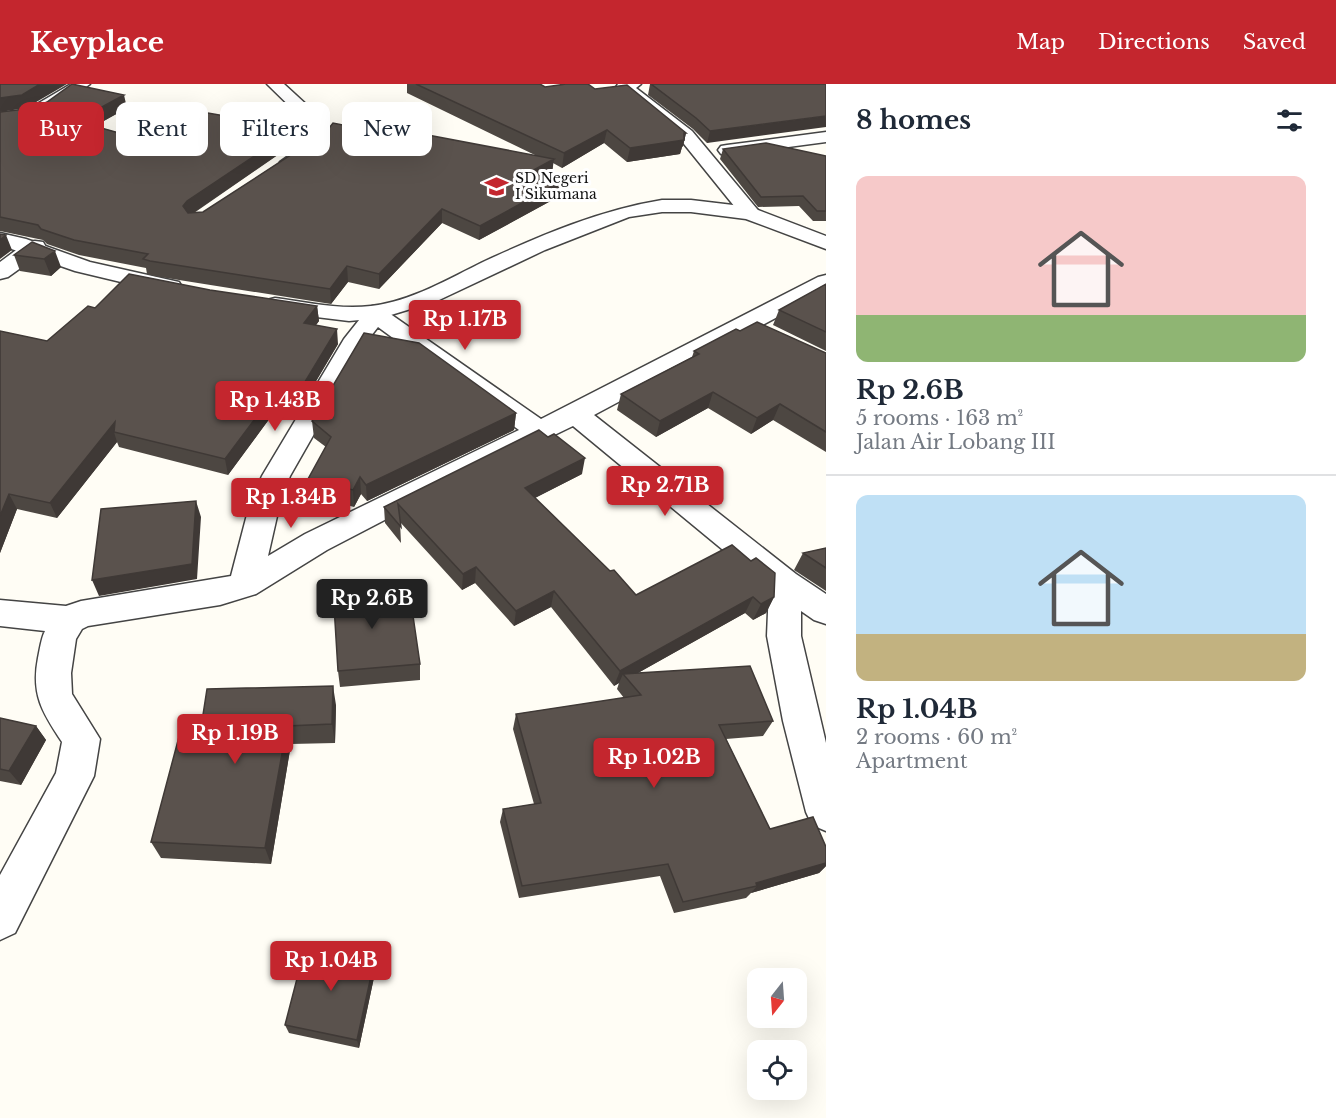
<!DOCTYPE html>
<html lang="en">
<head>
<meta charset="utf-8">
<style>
	body { margin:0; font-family:"Libre Baskerville",serif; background:#f6f6f7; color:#1f2937; height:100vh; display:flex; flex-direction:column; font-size:22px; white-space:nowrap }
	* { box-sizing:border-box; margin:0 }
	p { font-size:20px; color:#747a83 }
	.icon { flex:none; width:33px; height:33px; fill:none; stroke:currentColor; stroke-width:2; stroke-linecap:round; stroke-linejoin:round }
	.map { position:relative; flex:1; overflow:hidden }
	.details { display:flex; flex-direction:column; background:#fff; width:510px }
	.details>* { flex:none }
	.banner { position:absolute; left:18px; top:18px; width:570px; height:54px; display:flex; gap:12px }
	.needle { width:39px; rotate:197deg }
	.tools { position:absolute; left:747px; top:884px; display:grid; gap:12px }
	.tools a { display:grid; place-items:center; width:60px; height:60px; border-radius:12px; background:#fff; box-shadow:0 6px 24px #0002; font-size:30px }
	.price { position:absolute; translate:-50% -51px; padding:0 14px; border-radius:6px; background:#c4262e; color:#fff; font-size:20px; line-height:39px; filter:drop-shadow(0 2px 3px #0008) }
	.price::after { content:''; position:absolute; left:50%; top:36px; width:18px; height:14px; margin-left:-9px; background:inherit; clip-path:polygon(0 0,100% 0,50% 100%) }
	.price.current { background:#222; color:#fff }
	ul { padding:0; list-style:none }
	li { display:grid; align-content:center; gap:12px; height:318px; padding:0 30px }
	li+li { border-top:2px solid #e0e1e3 }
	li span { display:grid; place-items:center; height:186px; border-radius:12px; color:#555 }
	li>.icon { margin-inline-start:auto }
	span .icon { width:108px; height:108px; fill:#fffc; stroke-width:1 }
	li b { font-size:26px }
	h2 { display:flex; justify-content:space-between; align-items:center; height:72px; padding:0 30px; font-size:26px }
	.chip { padding:0 21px; border-radius:12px; background:#fff; box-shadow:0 6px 24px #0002; font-size:21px; line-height:54px }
	.chip.current { background:#c4262e; color:#fff }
	header { display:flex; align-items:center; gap:36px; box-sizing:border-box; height:84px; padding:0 30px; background:#c4262e; color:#fff }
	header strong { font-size:28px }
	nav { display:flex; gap:33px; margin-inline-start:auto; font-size:21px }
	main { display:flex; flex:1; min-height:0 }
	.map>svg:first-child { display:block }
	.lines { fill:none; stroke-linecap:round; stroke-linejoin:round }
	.minor-casing { stroke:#444; stroke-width:3 }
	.tertiary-casing { stroke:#444; stroke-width:3 }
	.minor { fill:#fff; fill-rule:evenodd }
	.tertiary { fill:#fff; fill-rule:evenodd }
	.wall { fill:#4d4742 }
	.shaded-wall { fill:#3f3936 }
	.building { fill:#5a524d; stroke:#3f3936; stroke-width:1.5 }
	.labels { text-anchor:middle; stroke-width:6; stroke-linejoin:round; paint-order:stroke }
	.far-poi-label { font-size:14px; fill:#111; stroke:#fff; text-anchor:start }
</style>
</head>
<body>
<header>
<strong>Keyplace</strong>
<nav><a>Map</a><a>Directions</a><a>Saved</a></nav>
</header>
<main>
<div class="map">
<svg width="826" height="1034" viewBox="0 0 826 1034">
	<rect width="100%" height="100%" fill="#fffdf5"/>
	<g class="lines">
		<defs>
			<path id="minor" d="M 71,0 L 90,0 L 50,29 L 37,35 L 0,40 L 0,30 L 27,26 Z
				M 267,0 L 284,0 L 320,33 L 332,51 C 322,65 301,87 282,82 L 280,78 L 304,61 L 314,50 L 308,40 Z
				M 618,0 L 641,0 L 636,4 L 692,47 L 757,125 L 760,129 L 757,133 L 743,133 L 680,55 L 618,6 L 616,3 Z
				M 826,48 L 826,58 L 727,71 L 721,70 L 718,66 L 721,62 L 727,61 Z
				M 35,157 L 43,158 L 46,163 L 43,168 L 8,193 L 0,195 L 0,178 L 27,158 Z
				M 826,191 L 826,207 L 594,331 L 796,490 L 826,510 L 826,540 L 814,536 L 801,527 L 801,552 L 826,659 L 826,747 L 812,741 L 806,728 L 783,637 L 767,552 L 769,504 L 573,342 L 469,392 L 327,466 L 256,510 L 220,521 L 88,542 L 82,545 L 76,555 L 71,589 L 72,610 L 100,655 L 94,692 L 15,849 L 0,856 L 0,791 L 56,689 L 62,658 C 42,628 31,610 38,574 C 40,565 41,555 45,547 L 0,542 L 0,516 L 66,522 L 81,517 L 231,492 L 250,419 L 262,392 L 344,255 L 363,231 L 361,229 L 365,224 L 373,222 L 385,224 L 389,229 L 541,335 L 818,193 ZM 378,243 L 519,346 L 305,450 L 268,472 L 280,419 L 290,392 L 367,257 Z"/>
			<path id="tertiary" d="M 662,116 L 691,116 L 750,123 L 826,152 L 826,165 L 746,135 L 691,128 L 662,128 L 629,133 L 545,166 L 437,217 L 381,234 L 349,237 L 275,228 L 267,226 L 263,221 L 267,216 L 275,214 C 306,218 339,226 371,222 C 410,218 450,194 485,177 C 542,151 600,126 662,116 Z
				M 0,149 L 26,155 L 90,178 L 179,198 L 182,203 L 179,208 L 171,210 L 75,187 L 0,161 Z"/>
		</defs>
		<use href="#minor" class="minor-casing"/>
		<use href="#tertiary" class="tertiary-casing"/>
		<use href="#minor" class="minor"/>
		<use href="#tertiary" class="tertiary"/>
	</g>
	<path class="wall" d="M 407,0 L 540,0 L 545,3 L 595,5 L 686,49 L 683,62 L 682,63 L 680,70 L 627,78 L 604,59 L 562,84 L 553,79 L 552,89 L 546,93 L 560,98 L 558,113 L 479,156 L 442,139 L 379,205 L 348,198 L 331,220 L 154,192 L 147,190 L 146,184 L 79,171 L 47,160 L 43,156 L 0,147 L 0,28 L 127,24 L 95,42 L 162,61 L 311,48 L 194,129 L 203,128 L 378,48 L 539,73 L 407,9 Z
		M 650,0 L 826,0 L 707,59 L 693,45 L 648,11 Z
		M 723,65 L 826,72 L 826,137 L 813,137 L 799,122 L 758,123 L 720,75 Z
		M 32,158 L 61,183 L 51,192 L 20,187 L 14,171 Z
		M 826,200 L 826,267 L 773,241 L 779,226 Z
		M 210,206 L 317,222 L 319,237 L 316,241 L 338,260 L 293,336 L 278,323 L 228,391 L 119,363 L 117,358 L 57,434 L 17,425 L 0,469 L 0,247 L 47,257 L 95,224 Z
		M 740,247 L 826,269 L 826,368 L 773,336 L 751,350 L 708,324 L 656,353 L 617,326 L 621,310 L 692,273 L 694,267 Z
		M 516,329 L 514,346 L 367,417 L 361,410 L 354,423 L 310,411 L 308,395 L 326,363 L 314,354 L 312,337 Z
		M 582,390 L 535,414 L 610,487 L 636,511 L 774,513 L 766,529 L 753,536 L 745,529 L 638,589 L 773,637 L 763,652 L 726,655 L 770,745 L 826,763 L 826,782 L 819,789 L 751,809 L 746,814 L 674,829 L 660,792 L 519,814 L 500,738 L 503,725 L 534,720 L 513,645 L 516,630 L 624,614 L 617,605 L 619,599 L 614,602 L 551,523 L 514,542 L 475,499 L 462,506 L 400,438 L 401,459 L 385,439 L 384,423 Z
		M 826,464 L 826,507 L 794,486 L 803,469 Z
		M 390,527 L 420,580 L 420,596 L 340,603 L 338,587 Z
		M 336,621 L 335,659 L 291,660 L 271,780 L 161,774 L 151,758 L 200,650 Z
		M 0,634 L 36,642 L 46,656 L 21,701 L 0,697 Z
		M 376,884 L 359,964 L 289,949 L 285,941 Z"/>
	<path class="shaded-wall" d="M 40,0 L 67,0 L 26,24 L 0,28 L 0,14 Z
		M 124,11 L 127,24 L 80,50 L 76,37 Z
		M 826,32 L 826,43 L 707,59 L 710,47 Z
		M 310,35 L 311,48 L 190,131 L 183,122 L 187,117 Z
		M 607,46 L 604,59 L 562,84 L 564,69 Z
		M 684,49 L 686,49 L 683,62 L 682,63 L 680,70 L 627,78 L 630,64 Z
		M 554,75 L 552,89 L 530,102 L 532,87 Z
		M 560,98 L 558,113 L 479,156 L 480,142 Z
		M 442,125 L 442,139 L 379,205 L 379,190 Z
		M 6,151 L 12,166 L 0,175 L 0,156 Z
		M 55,167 L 61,183 L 51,192 L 44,175 Z
		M 347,182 L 348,198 L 331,220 L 330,205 Z
		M 317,222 L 319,237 L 306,254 L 304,239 Z
		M 337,245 L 338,260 L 293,336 L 291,321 Z
		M 275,308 L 278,323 L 228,391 L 225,375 Z
		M 713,308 L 708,324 L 656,353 L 660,337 Z
		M 780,320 L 773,336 L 751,350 L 757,334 Z
		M 516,329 L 514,346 L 367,417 L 366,401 Z
		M 115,338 L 114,348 L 117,358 L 57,434 L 50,419 Z
		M 585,374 L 582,390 L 523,420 L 525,404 Z
		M 360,393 L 361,410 L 354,423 L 353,406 Z
		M 9,410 L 17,425 L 0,469 L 0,432 Z
		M 196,417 L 201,433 L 197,495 L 99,512 L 92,496 Z
		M 476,483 L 475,499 L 462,506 L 463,490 Z
		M 554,507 L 551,523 L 514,542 L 516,527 Z
		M 753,513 L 745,529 L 627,595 L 623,590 L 619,599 L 614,602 L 620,587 Z
		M 774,513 L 766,529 L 753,536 L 761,520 Z
		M 333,602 L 336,621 L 335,659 L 332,640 Z
		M 36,642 L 46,656 L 21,701 L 9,687 Z
		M 287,642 L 291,660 L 271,780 L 265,764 Z
		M 826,779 L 826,782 L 819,789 L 751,809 L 757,802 L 756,799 Z
		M 375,874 L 376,884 L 359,964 L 357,956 Z"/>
	<path class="building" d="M 0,0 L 40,0 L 22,11 L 0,14 Z
		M 72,0 L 124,11 L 76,37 L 162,61 L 208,29 L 248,36 L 266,25 L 310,35 L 187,117 L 183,122 L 188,129 L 203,128 L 326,48 L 333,39 L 378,48 L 391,44 L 554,75 L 532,87 L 560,98 L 480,142 L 442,125 L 379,190 L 347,182 L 330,205 L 150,177 L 143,175 L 148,170 L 74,156 L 41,145 L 38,141 L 0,133 L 0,28 L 34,24 L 47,18 Z
		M 416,0 L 540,0 L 545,3 L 566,0 L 588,0 L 595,5 L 627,1 L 686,49 L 684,49 L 684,56 L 630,64 L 607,46 L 564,69 Z
		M 651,0 L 826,0 L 826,32 L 710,47 L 696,34 Z
		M 766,59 L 826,72 L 826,127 L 817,127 L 803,112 L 761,113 L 723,65 Z
		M 0,150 L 6,151 L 0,156 Z
		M 32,158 L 55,167 L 44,175 L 14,171 Z
		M 129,190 L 210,206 L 317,222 L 304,239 L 337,245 L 291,321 L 275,308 L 225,375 L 114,348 L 115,338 L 50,419 L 9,410 L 0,432 L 0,247 L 47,257 L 88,222 L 95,224 Z
		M 826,200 L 826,248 L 779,226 Z
		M 757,238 L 826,269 L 826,348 L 780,320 L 757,334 L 713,308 L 660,337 L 621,310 L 699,270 L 694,267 L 736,245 L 740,247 Z
		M 364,249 L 419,259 L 516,329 L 366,401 L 360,393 L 353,406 L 308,395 L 331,353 L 312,337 Z
		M 539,346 L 548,353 L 554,350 L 585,374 L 525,404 L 610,487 L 614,486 L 636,511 L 732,461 L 751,477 L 756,474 L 775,489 L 774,513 L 761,520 L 753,513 L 620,587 L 554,507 L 516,527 L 476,483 L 463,490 L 398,420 L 401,443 L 384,423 Z
		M 196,417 L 192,480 L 92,496 L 101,425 Z
		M 826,464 L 826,484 L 803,469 Z
		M 387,501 L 390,527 L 412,525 L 420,580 L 338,587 L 333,505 Z
		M 750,582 L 773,637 L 719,641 L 770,745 L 813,733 L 826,763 L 826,779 L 756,799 L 757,802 L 683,818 L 668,780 L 522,802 L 503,725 L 541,719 L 516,630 L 641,611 L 623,590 Z
		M 333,602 L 332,640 L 287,642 L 265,764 L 151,758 L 180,649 L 200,650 L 207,605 Z
		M 0,634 L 36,642 L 9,687 L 0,685 Z
		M 306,860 L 375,874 L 357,956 L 285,941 Z"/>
	<defs>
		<symbol id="school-bare" viewBox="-9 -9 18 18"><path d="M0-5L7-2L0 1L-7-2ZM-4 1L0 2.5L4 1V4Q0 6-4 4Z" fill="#c4262e" stroke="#fff" stroke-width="2.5" paint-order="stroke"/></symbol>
	</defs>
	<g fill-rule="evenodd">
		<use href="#school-bare" x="480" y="86" width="33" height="33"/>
	</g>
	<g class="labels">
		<g class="far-poi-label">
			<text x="515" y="99">SD Negeri<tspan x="515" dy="16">I Sikumana</tspan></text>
		</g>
	</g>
</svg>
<div class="tools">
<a><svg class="needle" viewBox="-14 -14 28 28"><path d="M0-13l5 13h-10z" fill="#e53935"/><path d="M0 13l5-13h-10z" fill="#747a83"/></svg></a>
<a><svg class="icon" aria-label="locate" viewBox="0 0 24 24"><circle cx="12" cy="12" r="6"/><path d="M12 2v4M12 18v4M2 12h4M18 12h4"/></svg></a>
</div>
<b class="price" style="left:465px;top:267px">Rp 1.17B</b>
<b class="price" style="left:275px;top:348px">Rp 1.43B</b>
<b class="price" style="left:665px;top:433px">Rp 2.71B</b>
<b class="price" style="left:291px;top:445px">Rp 1.34B</b>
<b class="price current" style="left:372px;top:546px">Rp 2.6B</b>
<b class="price" style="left:235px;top:681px">Rp 1.19B</b>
<b class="price" style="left:654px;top:705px">Rp 1.02B</b>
<b class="price" style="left:331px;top:908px">Rp 1.04B</b>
<div class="banner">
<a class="chip current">Buy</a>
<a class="chip">Rent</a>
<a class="chip">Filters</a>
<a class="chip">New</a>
</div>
</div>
<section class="details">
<h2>8 homes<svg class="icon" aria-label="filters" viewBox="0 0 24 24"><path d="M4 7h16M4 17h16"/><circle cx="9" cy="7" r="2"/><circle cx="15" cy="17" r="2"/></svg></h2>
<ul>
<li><span style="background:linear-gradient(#f6c9c9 75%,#8fb573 0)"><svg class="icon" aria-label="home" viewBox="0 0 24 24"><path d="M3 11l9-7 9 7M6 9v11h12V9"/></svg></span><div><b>Rp 2.6B</b><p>5 rooms · 163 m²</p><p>Jalan Air Lobang III</p></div></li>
<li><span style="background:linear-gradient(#bfe0f5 75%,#c2b280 0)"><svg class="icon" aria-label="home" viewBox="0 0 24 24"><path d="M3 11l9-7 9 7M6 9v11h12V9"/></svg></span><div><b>Rp 1.04B</b><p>2 rooms · 60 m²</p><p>Apartment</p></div></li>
</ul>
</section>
</main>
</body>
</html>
